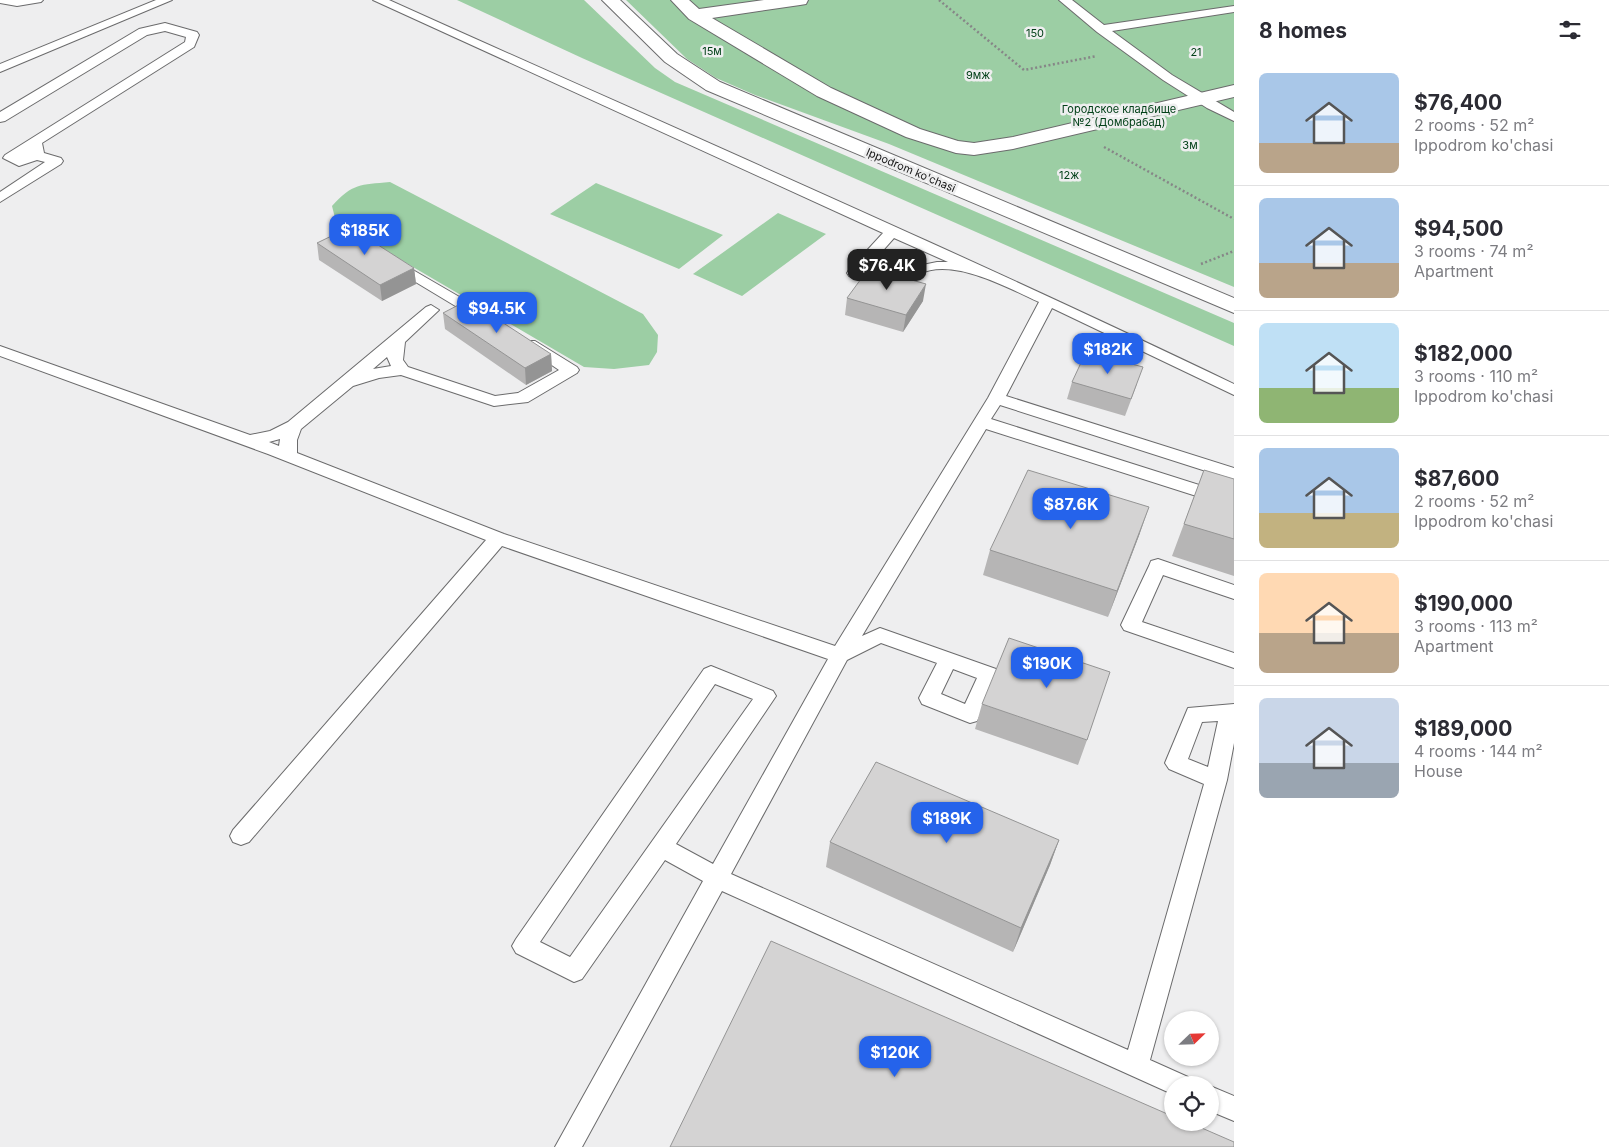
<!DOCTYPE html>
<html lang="en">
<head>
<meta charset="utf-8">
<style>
	body { margin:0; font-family:Inter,sans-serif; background:#f2f2f3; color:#2b2b33; height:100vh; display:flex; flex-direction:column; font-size:19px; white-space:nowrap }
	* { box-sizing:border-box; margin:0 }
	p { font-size:16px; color:#7c7c81 }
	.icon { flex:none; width:28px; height:28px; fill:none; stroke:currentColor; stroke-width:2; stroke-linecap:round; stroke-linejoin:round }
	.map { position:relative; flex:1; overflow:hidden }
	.drawer { display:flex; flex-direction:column; background:#fff; width:375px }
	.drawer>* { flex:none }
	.needle { width:32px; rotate:67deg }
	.tools { position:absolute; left:1164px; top:1011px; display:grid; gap:10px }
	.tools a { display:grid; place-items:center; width:55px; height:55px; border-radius:50%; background:#fff; box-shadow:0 1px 4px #0004; font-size:25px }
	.price { position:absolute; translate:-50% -42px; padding:0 11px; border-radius:10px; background:#2563eb; color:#fff; font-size:16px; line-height:32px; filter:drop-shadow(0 1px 2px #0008) }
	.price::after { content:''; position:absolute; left:50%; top:30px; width:15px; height:11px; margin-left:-8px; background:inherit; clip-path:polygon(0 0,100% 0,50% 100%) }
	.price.current { background:#222; color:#fff }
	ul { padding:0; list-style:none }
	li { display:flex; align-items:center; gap:15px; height:125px; padding:0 25px }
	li+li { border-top:1px solid #e1e1e2 }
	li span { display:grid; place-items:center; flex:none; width:140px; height:100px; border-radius:8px; color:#555 }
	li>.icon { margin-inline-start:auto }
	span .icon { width:60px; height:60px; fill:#fffc; stroke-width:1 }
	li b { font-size:21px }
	h2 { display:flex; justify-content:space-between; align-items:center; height:60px; padding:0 25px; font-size:21px }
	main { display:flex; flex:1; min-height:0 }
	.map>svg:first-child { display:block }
	.green { fill:#9ccea4 }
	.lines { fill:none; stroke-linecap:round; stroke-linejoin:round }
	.service-casing { stroke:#6b6b6c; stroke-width:2 }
	.minor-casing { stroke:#6b6b6c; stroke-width:2 }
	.path { stroke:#868687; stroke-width:2.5; stroke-dasharray:2 2.5; stroke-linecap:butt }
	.service { fill:#fff; fill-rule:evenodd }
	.minor { fill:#fff; fill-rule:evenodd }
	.wall { fill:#b6b5b5 }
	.shaded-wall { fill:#949494 }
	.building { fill:#d4d3d3; stroke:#949494 }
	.labels { text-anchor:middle; stroke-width:5; stroke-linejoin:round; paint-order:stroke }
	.far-park-label { font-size:11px; fill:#034119; stroke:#eeeeef }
	.far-street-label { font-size:11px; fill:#161616; stroke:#eeeeef }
</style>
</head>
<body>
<main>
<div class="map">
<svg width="1234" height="1147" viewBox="0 0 1234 1147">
	<rect width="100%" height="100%" fill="#eeeeef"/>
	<path class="green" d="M 457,0 L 584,0 L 655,68 L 675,82 L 1234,323 L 1234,346 L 582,58 Z
		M 626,0 L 1234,0 L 1234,287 L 889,144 L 755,95 L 716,78 L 687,59 Z
		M 390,182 L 643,314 L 658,335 L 657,352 L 649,365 L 614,369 L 584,367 L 336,222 L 332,206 C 353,183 360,185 390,182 Z
		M 596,183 L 723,235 L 679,269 L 550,214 Z
		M 778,213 L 826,234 L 742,296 L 693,274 Z"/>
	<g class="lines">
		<defs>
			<path id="service" d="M 0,0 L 43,0 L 41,2 L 17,6 L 0,3 Z
				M 156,0 L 172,0 L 0,72 L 0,64 Z
				M 373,0 L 389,0 C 671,127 955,250 1234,384 L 1234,395 L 1052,308 L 1006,396 L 1234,468 L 1234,480 L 1000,405 L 991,419 L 1234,496 L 1234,508 L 986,429 L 862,636 L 880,628 L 996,669 L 999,674 L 977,721 L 970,723 L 922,704 L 919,698 L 937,663 L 881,643 L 847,660 L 731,874 L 1128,1050 L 1204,784 L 1169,769 L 1165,763 L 1188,708 L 1234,704 L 1234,743 L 1227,780 L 1150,1060 L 1188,1077 L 1192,1085 L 1172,1085 L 1172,1094 L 1170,1093 L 722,891 L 582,1147 L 555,1147 L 703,881 L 665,860 L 582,979 L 574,982 L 516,953 L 512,946 L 516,939 L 704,669 L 711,666 L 773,691 L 776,696 L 676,844 L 713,864 L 828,659 L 502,546 L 249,842 L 241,845 L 233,842 L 230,836 L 233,830 L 486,540 L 268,454 L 0,356 L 0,346 L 250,435 L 270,431 L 288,422 L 426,307 L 431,305 L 439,310 L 405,342 L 403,360 L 408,367 L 495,396 L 518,393 L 559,370 L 521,344 L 523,341 L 535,341 L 577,367 L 579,370 L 577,373 L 528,402 L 494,406 L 401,375 L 379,378 L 353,386 L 301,429 L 297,440 L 297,453 L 504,534 L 835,646 L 988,398 L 1039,302 C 1008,288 953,257 919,274 C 910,279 908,292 897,295 L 849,276 L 847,273 L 849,270 L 883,233 ZM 894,238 L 948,262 L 937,262 L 908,268 L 894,284 L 864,272 ZM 387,357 L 391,366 L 373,369 ZM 280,439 L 279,446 L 269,442 ZM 953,669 L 977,678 L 965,704 L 941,694 ZM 715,684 L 753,699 L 570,957 L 540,942 ZM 1218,721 L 1208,767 L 1188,759 L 1202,722 Z
				M 1059,0 L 1072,0 L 1104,25 L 1234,6 L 1234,12 L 1112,31 L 1172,75 L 1234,112 L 1234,121 L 1207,108 L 1163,80 L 1097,32 Z
				M 165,23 L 197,32 L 199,35 L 194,47 L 42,143 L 44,153 L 61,158 L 63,161 L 61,164 L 0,202 L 0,192 L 45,162 L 37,160 L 19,166 L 3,158 L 5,155 L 185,42 L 186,37 L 165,31 L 147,35 L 5,121 L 0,122 L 0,112 L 139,29 Z
				M 394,259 L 487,313 L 490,316 L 487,319 L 477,319 L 389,266 L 387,263 Z
				M 1158,559 L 1234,585 L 1234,599 L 1163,575 L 1142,622 L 1234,653 L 1234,668 L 1124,630 L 1121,625 L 1149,566 L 1151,561 Z
				M 1210,1086 L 1234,1096 L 1234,1121 L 1210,1111 Z"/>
			<path id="minor" d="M 602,0 L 620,0 L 677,54 L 720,82 L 1234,298 L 1234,313 L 706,90 L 665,62 Z
				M 671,0 L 689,0 L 699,9 L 764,0 L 808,0 L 806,4 L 800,5 L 712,18 L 831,88 L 920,129 L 958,141 L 974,143 L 1013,137 L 1234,85 L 1234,97 L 1013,149 L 974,155 L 956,153 L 906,137 L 817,96 L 689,19 Z"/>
		</defs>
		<use href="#service" class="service-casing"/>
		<use href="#minor" class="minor-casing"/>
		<path class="path" d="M 939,0 L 1024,70 L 1097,56
			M 1104,147 L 1234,219
			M 1201,264 L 1234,251"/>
		<use href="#service" class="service"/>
		<use href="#minor" class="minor"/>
	</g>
	<path class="wall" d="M 317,243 L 414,268 L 416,284 L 382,301 L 319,260 Z
		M 847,298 L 923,301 L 903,332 L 845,315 Z
		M 443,313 L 551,354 L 552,371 L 526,385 L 445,329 Z
		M 1072,382 L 1137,384 L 1125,416 L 1067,399 Z
		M 1204,470 L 1234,479 L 1234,576 L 1172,556 Z
		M 1140,533 L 1108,617 L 983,575 L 990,550 Z
		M 982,704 L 1087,740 L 1078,765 L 975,729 Z
		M 1059,840 L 1050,865 L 1013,952 L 826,867 L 830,842 Z"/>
	<path class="shaded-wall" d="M 414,268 L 416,284 L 382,301 L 380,285 Z
		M 926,284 L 923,301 L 903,332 L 906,315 Z
		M 551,354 L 552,371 L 526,385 L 525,368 Z
		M 1149,507 L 1140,533 L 1108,617 L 1117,591 Z
		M 1059,840 L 1050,865 L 1013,952 L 1021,928 Z"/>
	<path class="building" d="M 350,227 L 414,268 L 380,285 L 317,243 Z
		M 869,268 L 926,284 L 906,315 L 847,298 Z
		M 468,300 L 551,354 L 525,368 L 443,313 Z
		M 1086,352 L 1143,367 L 1131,399 L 1072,382 Z
		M 1028,470 L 1149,507 L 1117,591 L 990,550 Z
		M 1204,470 L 1234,479 L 1234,539 L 1184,524 Z
		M 1009,638 L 1110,672 L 1087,740 L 982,704 Z
		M 876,762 L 1059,840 L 1021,928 L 830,842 Z
		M 771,941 L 1172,1116 L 1172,1122 L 1188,1122 L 1234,1142 L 1234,1147 L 670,1147 Z"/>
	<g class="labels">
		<g class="far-park-label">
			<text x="1035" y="37">150</text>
			<text x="712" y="55">15м</text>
			<text x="1196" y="56">21</text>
			<text x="978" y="79">9мж</text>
			<text x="1119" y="113">Городское кладбище<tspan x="1119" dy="13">№2 (Домбрабад)</tspan></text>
			<text x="1190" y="149">3м</text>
			<text x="1069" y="179">12ж</text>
		</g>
		<g class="far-street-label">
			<text transform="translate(911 170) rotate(23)" y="4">Ippodrom ko'chasi</text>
		</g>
	</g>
</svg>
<div class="tools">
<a><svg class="needle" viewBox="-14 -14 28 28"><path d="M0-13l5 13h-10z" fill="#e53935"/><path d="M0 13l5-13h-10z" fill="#7c7c81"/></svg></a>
<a><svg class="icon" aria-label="locate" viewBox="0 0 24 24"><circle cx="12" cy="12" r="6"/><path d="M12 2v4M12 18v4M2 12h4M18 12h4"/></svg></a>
</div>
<b class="price" style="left:365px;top:256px">$185K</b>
<b class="price current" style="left:887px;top:291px">$76.4K</b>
<b class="price" style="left:497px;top:334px">$94.5K</b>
<b class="price" style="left:1108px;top:375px">$182K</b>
<b class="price" style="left:1071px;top:530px">$87.6K</b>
<b class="price" style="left:1047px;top:689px">$190K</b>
<b class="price" style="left:947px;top:844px">$189K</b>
<b class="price" style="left:895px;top:1078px">$120K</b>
</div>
<section class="drawer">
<h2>8 homes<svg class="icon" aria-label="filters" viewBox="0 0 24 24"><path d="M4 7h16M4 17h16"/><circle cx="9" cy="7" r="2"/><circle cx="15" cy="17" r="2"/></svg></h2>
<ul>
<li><span style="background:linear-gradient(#a9c7e8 70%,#b9a48a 0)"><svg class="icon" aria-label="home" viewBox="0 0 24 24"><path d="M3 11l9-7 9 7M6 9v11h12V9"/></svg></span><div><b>$76,400</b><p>2 rooms · 52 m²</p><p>Ippodrom ko'chasi</p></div></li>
<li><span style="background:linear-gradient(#a9c7e8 65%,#b9a48a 0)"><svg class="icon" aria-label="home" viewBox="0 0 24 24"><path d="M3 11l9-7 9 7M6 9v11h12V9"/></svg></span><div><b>$94,500</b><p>3 rooms · 74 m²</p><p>Apartment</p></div></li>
<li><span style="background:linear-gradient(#bfe0f5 65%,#8fb573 0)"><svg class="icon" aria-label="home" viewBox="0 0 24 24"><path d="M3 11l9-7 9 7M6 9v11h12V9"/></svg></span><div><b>$182,000</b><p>3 rooms · 110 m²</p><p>Ippodrom ko'chasi</p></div></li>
<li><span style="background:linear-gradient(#a9c7e8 65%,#c2b280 0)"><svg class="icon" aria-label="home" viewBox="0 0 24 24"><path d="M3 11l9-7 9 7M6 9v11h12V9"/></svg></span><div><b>$87,600</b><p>2 rooms · 52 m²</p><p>Ippodrom ko'chasi</p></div></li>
<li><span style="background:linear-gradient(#ffd9b3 60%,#b9a48a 0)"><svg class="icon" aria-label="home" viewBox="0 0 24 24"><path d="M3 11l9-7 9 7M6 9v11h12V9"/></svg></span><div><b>$190,000</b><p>3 rooms · 113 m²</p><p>Apartment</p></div></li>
<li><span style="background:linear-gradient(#c9d6e8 65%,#9aa5b1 0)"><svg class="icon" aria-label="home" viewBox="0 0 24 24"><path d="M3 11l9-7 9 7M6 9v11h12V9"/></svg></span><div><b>$189,000</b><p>4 rooms · 144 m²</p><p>House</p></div></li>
</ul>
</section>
</main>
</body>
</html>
